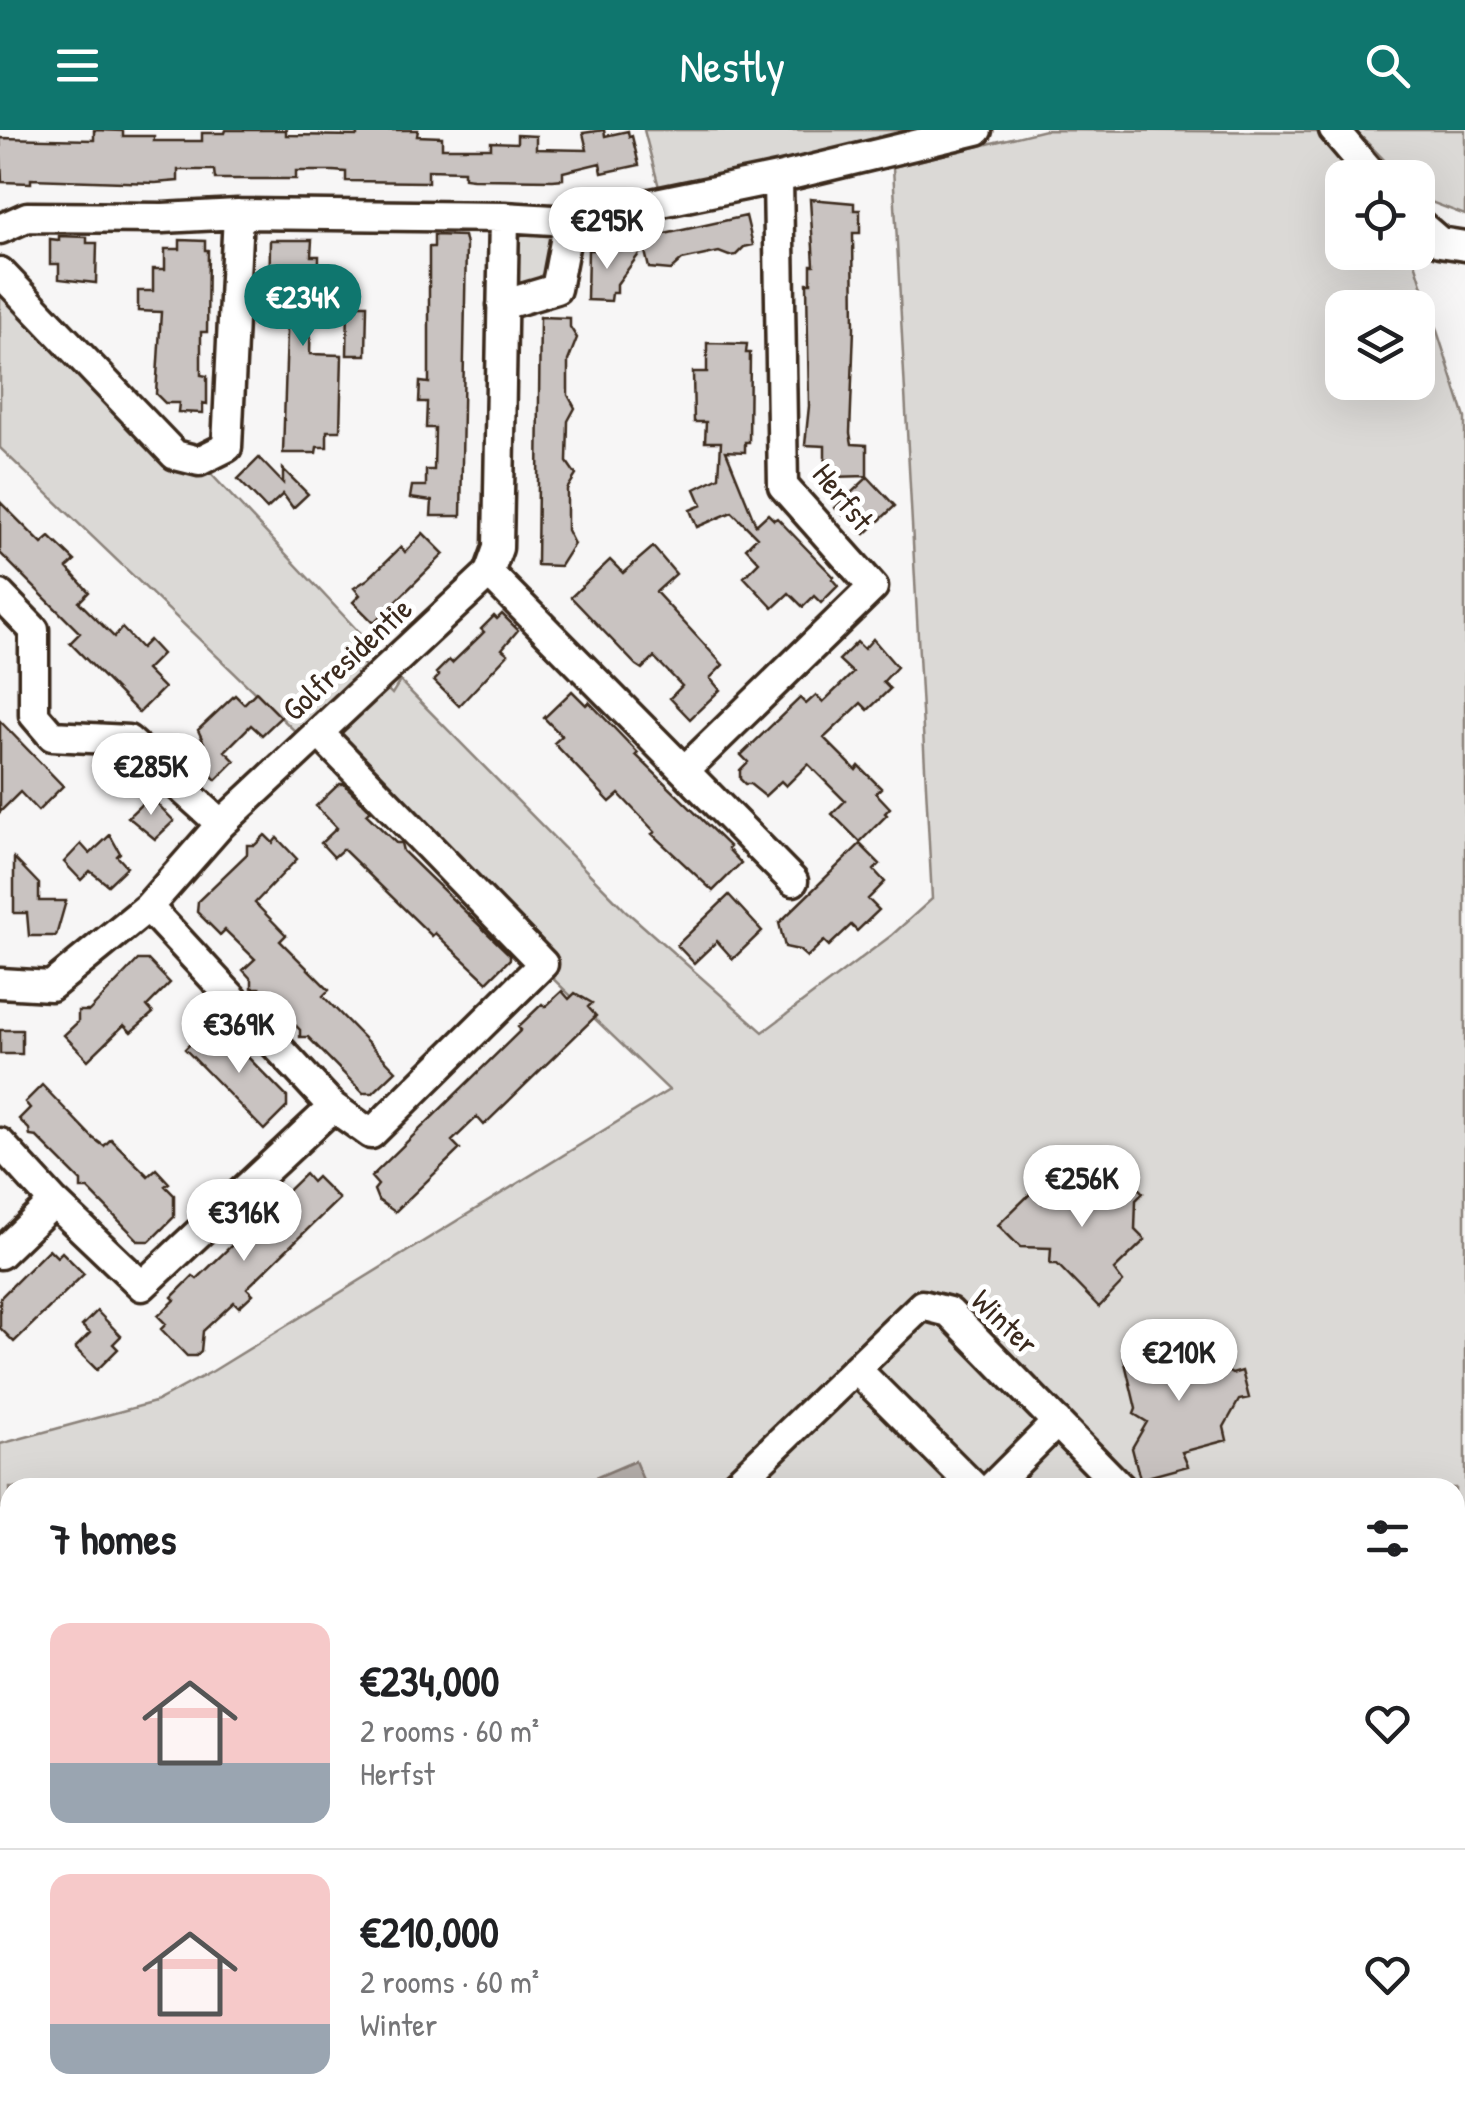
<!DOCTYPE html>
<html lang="en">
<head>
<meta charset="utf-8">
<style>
	body { margin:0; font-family:"Patrick Hand",sans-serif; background:#f6f6f6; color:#202124; height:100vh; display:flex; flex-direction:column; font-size:38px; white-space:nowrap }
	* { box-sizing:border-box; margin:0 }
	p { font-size:32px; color:#757577 }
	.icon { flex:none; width:55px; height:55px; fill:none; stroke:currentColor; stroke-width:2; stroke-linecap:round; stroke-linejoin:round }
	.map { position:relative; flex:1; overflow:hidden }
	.panel { position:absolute; left:0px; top:1348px; width:1465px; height:642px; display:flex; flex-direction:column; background:#fff; border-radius:30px 30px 0 0; box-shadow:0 10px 40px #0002 }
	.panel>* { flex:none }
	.controls { position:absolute; left:1325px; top:30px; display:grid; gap:20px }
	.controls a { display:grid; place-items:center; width:110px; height:110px; border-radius:20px; background:#fff; box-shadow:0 10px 40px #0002; font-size:50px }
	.price { position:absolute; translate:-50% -85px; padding:0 22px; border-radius:35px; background:#fff; color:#222; font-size:32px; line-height:65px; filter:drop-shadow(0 2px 5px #0008) }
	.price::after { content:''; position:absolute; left:50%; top:60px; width:30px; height:22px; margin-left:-15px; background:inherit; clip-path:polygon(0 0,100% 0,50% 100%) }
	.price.active { background:#0f766e; color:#fff }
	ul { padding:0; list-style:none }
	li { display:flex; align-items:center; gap:30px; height:250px; padding:0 50px }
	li+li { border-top:2px solid #e0e0e0 }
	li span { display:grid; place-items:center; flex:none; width:280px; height:200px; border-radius:20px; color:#555 }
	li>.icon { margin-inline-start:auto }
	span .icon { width:120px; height:120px; fill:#fffc; stroke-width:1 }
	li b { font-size:42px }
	h2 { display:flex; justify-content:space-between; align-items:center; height:120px; padding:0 50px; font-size:42px }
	header { display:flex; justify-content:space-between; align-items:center; height:130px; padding:0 50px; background:#0f766e; color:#fff; font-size:45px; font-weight:600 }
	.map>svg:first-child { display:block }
	.green { fill:#dbd9d6; stroke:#8b827a; stroke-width:2.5; fill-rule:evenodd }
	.water { fill:#b4aeaa; stroke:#847972; stroke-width:2.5 }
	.building { fill:#c9c3c1; stroke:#3b2a1e; stroke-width:2.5 }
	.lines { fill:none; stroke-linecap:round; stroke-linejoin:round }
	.minor-casing { stroke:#3b2a1e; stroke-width:35 }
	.minor { stroke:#fff; stroke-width:28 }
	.labels { text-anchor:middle; stroke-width:10; stroke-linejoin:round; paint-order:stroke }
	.street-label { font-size:32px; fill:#3b2a1e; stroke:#fff }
</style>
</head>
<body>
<header><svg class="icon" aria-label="menu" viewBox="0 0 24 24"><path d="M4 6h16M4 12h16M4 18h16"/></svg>Nestly<svg class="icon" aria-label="search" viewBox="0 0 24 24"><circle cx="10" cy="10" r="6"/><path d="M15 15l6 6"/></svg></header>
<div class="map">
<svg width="1465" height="1988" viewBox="0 0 1465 1988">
	<rect width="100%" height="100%" fill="#f7f6f6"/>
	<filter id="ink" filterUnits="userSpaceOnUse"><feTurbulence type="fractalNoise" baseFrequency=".01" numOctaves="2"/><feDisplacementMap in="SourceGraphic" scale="20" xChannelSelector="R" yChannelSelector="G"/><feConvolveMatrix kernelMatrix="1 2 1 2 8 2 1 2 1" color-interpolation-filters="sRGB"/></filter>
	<g filter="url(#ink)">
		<path class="green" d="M 644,0 L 938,0 L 660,61 Z
			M 1045,0 L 1323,2 L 1349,37 L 1351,47 L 1342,48 L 1342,122 L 1409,123 L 1414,129 L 1465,288 L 1465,1988 L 1286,1988 L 1250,1980 L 1455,1980 L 1455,1358 L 10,1358 L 10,1806 L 0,1805 L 0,1314 L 155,1272 L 213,1241 L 669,960 L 0,318 L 0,157 L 167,326 L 187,343 L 211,344 L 372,516 L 360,531 L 392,564 L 400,551 L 625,780 L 763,902 L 892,805 L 932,769 L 893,37 ZM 1342,178 L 1418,178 L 1418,252 L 1342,252 Z
			M 1355,0 L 1465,0 L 1465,85 L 1428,71 L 1418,62 L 1418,48 L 1401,47 Z
			M 557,99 C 552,126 552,146 524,156 L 512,149 L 512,115 L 525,101 Z"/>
		<path class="water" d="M 635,1331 L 646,1357 L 574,1357 Z"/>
		<path class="building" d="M 94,0 L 123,1 L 123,6 L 154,6 L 154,11 L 202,11 L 202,3 L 225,3 L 226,0 L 286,0 L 286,5 L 357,6 L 357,0 L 418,0 L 417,6 L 442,7 L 442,18 L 491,18 L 491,12 L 517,13 L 517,5 L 536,6 L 536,19 L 587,20 L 583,3 L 604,0 L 605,6 L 628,1 L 629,7 L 632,6 L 639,35 L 602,43 L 600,33 L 563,42 L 563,49 L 553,50 L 473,49 L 464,48 L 464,41 L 428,40 L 428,52 L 346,51 L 346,42 L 333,41 L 296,41 L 296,49 L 215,49 L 214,40 L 178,40 L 178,51 L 155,53 L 31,49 L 31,53 L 2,52 L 0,8 L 94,10 Z
			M 810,69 L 854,73 L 854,80 L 860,80 L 860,103 L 853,103 L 854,199 L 850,303 L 852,314 L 867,315 L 867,346 L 831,347 L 830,330 L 825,330 L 825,316 L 805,315 L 809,276 L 807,153 L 811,153 L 811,135 L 814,135 Z
			M 746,86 L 753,115 L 744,117 L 736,125 L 729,126 L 719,122 L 682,130 L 671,140 L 649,138 L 642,109 Z
			M 434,105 L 464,106 L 466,115 L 461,386 L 431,386 L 432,371 L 410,368 L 412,356 L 426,356 L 426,340 L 434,340 L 435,298 L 426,298 L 427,272 L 419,272 L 420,252 L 429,253 L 429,117 L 434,117 Z
			M 59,106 L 87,107 L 87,113 L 97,113 L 96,153 L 59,149 L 59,134 L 50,134 L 50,109 L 59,110 Z
			M 180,110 L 205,111 L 205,120 L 208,120 L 207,202 L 201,202 L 201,245 L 207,246 L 207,274 L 203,273 L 203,283 L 178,282 L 179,273 L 165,273 L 156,264 L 161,182 L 138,181 L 138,161 L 153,161 L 153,139 L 165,139 L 165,119 L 180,119 Z
			M 270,110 L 312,110 L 311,126 L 319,126 L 318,177 L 311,176 L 310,224 L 342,225 L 340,301 L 327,301 L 327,317 L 317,317 L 316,323 L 283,323 L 287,202 L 285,195 L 269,195 Z
			M 588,120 L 642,120 L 617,154 L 617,163 L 612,163 L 611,171 L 587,170 Z
			M 348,175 L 367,175 L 366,225 L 347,225 Z
			M 540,187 L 570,188 L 570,197 L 577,208 L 568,231 L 568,265 L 575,278 L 568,291 L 567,332 L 576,345 L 567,359 L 567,400 L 574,414 L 560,436 L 537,435 Z
			M 707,213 L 747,214 L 746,223 L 750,223 L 749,312 L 745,312 L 745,322 L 726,321 L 756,395 L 768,384 L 774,390 L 777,388 L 834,447 L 832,449 L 838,456 L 821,473 L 814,466 L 803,477 L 789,463 L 773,478 L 744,447 L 759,432 L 746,418 L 757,407 L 732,382 L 697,397 L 690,380 L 702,375 L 695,359 L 719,347 L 721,312 L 705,312 L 706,292 L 694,292 L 693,242 L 707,242 Z
			M 259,328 L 283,353 L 283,339 L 308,364 L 293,378 L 283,364 L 267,379 L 238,349 Z
			M 868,347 L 895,376 L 865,404 L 835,378 Z
			M 0,372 L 42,414 L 50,407 L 75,431 L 67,438 L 89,462 L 79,472 L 114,507 L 122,498 L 141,518 L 149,510 L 162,524 L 146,540 L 164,558 L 139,583 L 70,513 L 80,503 L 0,423 Z
			M 423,403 L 444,424 L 374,493 L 353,472 L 360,465 L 354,458 L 368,449 L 401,417 L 405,422 Z
			M 653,417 L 676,444 L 656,462 L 723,535 L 710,548 L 720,560 L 690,589 L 670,568 L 682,556 L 654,527 L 642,539 L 636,535 L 571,467 L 610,430 L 623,443 Z
			M 502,484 L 518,500 L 502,519 L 508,524 L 459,576 L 434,551 L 439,546 L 436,543 L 449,530 L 452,533 L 479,507 L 484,502 L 481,499 L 494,486 L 497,489 Z
			M 873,509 L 897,537 L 883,552 L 890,559 L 868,580 L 861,573 L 824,608 L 856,640 L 859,636 L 881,658 L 876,663 L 890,678 L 885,683 L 887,685 L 860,712 L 832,684 L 845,671 L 808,634 L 786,656 L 781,651 L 765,666 L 750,654 L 745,654 L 740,649 L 740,640 L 748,632 L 741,625 L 800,568 L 806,574 L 816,565 L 823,572 L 853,543 L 839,530 L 857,512 L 864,519 Z
			M 572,561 L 586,575 L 589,572 L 638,623 L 636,625 L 730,717 L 728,719 L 741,733 L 713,761 L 652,704 L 655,702 L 619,664 L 610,672 L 554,613 L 562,606 L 544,588 Z
			M 256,562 L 281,587 L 262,605 L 251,595 L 225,621 L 235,631 L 216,650 L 191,625 L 204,613 L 198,600 L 235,565 L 244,574 Z
			M 0,591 L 63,656 L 38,681 L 20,662 L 0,682 Z
			M 339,654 L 344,654 L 370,680 L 366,684 L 396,713 L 401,713 L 403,721 L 510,825 L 510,829 L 487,852 L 435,803 L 432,806 L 343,719 L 334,727 L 321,713 L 337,698 L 316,676 Z
			M 150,666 L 174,691 L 155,709 L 128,687 Z
			M 110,705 L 120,723 L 117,726 L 127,737 L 108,755 L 90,741 L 81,750 L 64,732 L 81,714 L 90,724 Z
			M 265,705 L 273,713 L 277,708 L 297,729 L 255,773 L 286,805 L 280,811 L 329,860 L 323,866 L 396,941 L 373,963 L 363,963 L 308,907 L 300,907 L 300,900 L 270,868 L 260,858 L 252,858 L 252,850 L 243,840 L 255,829 L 225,800 L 220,805 L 197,782 L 198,771 L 247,724 L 247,715 L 255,715 Z
			M 860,714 L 880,734 L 874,740 L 885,752 L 868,769 L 879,780 L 857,801 L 851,795 L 829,816 L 824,811 L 807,827 L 799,820 L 785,817 L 779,793 Z
			M 14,728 L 39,754 L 39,771 L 66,771 L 56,806 L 29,806 L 27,783 L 14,783 Z
			M 729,765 L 762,801 L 733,829 L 717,811 L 694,833 L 677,815 Z
			M 138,830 L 148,830 L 170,853 L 147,876 L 153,883 L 131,902 L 124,895 L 88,930 L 64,905 L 78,892 L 78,881 L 89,881 Z
			M 562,861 L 569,869 L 575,863 L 592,873 L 588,877 L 596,886 L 484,995 L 477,987 L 452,1011 L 460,1019 L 395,1082 L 378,1070 L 374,1060 L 378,1055 L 371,1047 L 521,900 L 518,897 L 542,874 L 545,877 Z
			M 219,897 L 229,907 L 236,907 L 236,915 L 287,967 L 287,977 L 264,1000 L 185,919 L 202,902 L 207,908 Z
			M 0,900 L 22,900 L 22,924 L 0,924 Z
			M 42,955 L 93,1008 L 104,1016 L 111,1009 L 148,1046 L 156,1039 L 169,1053 L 165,1056 L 174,1065 L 174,1087 L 150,1111 L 139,1111 L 88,1059 L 81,1059 L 81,1051 L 37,1007 L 30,1006 L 29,999 L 19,989 L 30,978 L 25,972 Z
			M 1077,1040 L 1086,1050 L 1117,1050 L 1124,1043 L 1143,1063 L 1136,1070 L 1135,1100 L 1145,1110 L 1114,1140 L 1123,1152 L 1099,1177 L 1057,1134 L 1050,1134 L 1051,1118 L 1020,1117 L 998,1095 L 1034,1060 L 1043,1073 Z
			M 305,1044 L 312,1052 L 317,1047 L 339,1069 L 247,1158 L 253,1164 L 239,1177 L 234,1172 L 203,1201 L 201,1221 L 196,1226 L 187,1226 L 161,1199 L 166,1194 L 158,1186 L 175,1170 L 172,1167 L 193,1146 L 197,1149 Z
			M 49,1119 L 57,1127 L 62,1122 L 84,1144 L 14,1212 L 0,1198 L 0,1168 Z
			M 97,1181 L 121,1206 L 113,1214 L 118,1219 L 97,1240 L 75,1218 L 90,1203 L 82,1196 Z
			M 1155,1212 L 1160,1226 L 1202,1215 L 1206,1228 L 1232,1244 L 1242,1241 L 1249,1268 L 1239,1270 L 1224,1297 L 1227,1310 L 1182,1322 L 1188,1336 L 1140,1349 L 1132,1318 L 1147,1292 L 1134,1284 L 1136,1279 L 1122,1220 Z"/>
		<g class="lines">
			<defs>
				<path id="minor" d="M 1334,0 L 1375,48
					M 1418,93 L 1440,112 L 1465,116
					M 0,99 L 27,87 L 163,88 L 238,84 L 504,87
					M 0,142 L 175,325 L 199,331 L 227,317 L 238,84
					M 502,175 L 556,159 L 569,91
					M 489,443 L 793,751
					M 0,465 L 34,500 L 34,585 L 52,606 L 128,610 L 221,694
					M 685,640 L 873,457 L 783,356 L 778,48
					M 148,777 L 333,977
					M 0,853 L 51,856 L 148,777 L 221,694 L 489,443 L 498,418 L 504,87 L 569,91 L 778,48 L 977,0
					M 0,1013 L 54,1072
					M 0,1124 L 54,1072 L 142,1156 L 333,977 L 371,1004 L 543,834 L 319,603
					M 856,1239 L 975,1358
					M 732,1358 L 922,1175 L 949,1182 L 1121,1358
					M 991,1358 L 1057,1292
					M 1455,1700 L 1465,1711
					M 0,1920 L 10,1921
					M 220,1980 L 226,1988
					M 462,1988 L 462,1986
					M 598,1988 L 599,1980"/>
			</defs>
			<use href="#minor" class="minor-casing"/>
			<use href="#minor" class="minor"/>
		</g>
	</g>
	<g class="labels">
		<g class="street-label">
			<text transform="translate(843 367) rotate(51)" y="11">Herfst</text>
			<text transform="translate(347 529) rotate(-43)" y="11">Golfresidentie</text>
			<text transform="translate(1005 1192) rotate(44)" y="11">Winter</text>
		</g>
	</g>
</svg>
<div class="controls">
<a><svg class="icon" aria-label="locate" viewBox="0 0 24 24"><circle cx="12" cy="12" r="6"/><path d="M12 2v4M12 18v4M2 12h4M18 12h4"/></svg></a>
<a><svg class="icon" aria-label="layers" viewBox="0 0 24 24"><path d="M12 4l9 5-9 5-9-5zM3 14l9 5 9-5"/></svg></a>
</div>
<b class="price" style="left:607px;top:142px">€295K</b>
<b class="price active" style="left:303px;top:219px">€234K</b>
<b class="price" style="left:151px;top:688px">€285K</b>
<b class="price" style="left:239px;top:946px">€369K</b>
<b class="price" style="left:1082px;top:1100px">€256K</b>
<b class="price" style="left:244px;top:1134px">€316K</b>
<b class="price" style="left:1179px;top:1274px">€210K</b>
<section class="panel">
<h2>7 homes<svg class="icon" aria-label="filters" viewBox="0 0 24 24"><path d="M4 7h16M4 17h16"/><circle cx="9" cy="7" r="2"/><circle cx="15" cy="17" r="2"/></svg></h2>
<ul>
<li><span style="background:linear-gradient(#f6c9c9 70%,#9aa5b1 0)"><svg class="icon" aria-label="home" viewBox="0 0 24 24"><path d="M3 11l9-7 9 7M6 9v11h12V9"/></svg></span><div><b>€234,000</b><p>2 rooms · 60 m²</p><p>Herfst</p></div><svg class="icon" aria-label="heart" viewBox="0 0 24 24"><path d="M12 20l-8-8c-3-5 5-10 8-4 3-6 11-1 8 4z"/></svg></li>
<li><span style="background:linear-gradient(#f6c9c9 75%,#9aa5b1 0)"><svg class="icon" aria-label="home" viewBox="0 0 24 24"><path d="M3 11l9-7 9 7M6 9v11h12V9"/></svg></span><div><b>€210,000</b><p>2 rooms · 60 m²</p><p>Winter</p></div><svg class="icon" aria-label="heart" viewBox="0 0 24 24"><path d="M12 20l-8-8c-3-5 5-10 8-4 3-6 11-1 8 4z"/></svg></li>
</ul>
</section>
</div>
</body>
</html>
